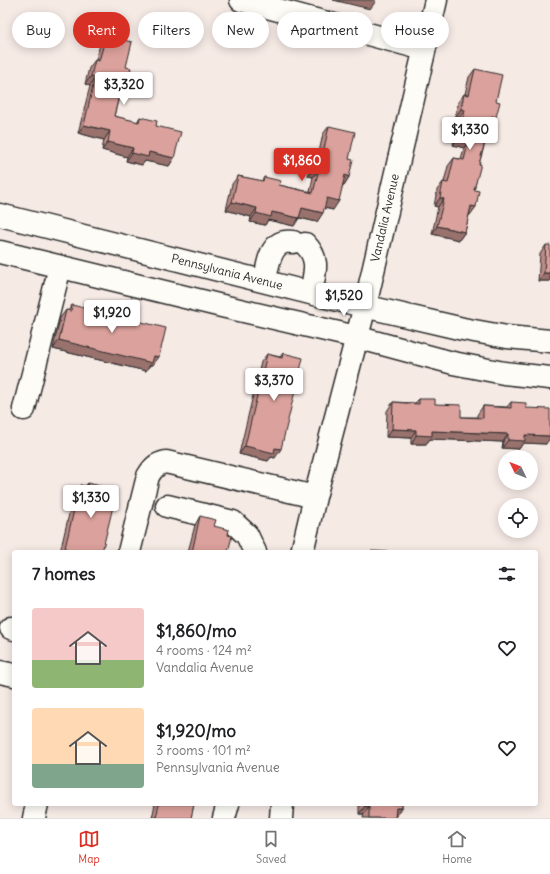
<!DOCTYPE html>
<html lang="en">
<head>
<meta charset="utf-8">
<style>
	body { margin:0; font-family:Delius,sans-serif; background:#f6f6f6; color:#202124; height:100vh; display:flex; flex-direction:column; font-size:15px; white-space:nowrap }
	* { box-sizing:border-box; margin:0 }
	p { font-size:13px; color:#757577 }
	.icon { flex:none; width:22px; height:22px; fill:none; stroke:currentColor; stroke-width:2; stroke-linecap:round; stroke-linejoin:round }
	.map { position:relative; flex:1; overflow:hidden }
	.panel { position:absolute; left:12px; top:550px; width:526px; height:256px; display:flex; flex-direction:column; background:#fff; border-radius:4px; box-shadow:0 2px 10px #0003 }
	.panel>* { flex:none }
	.banner { position:absolute; left:12px; top:12px; width:526px; height:36px; display:flex; gap:8px }
	.needle { width:26px; rotate:313deg }
	.buttons { position:absolute; left:498px; top:450px; display:grid; gap:8px }
	.buttons a { display:grid; place-items:center; width:40px; height:40px; border-radius:50%; background:#fff; box-shadow:0 2px 10px #0003; font-size:20px }
	.price { position:absolute; translate:-50% -34px; padding:0 9px; border-radius:4px; background:#fff; color:#222; font-size:13px; line-height:26px; filter:drop-shadow(0 1px 2px #0008) }
	.price::after { content:''; position:absolute; left:50%; top:24px; width:12px; height:9px; margin-left:-6px; background:inherit; clip-path:polygon(0 0,100% 0,50% 100%) }
	.price.on { background:#d93025; color:#fff }
	ul { padding:0; list-style:none }
	li { display:flex; align-items:center; gap:12px; height:100px; padding:0 20px }
	li span { display:grid; place-items:center; flex:none; width:112px; height:80px; border-radius:4px; color:#555 }
	li>.icon { margin-inline-start:auto }
	span .icon { width:48px; height:48px; fill:#fffc; stroke-width:1 }
	li b { font-size:17px }
	h2 { display:flex; justify-content:space-between; align-items:center; height:48px; padding:0 20px; font-size:17px }
	.tag { padding:0 14px; border-radius:18px; background:#fff; box-shadow:0 2px 10px #0003; font-size:14px; line-height:36px }
	.tag.on { background:#d93025; color:#fff }
	.menu { display:flex; justify-content:space-around; align-items:center; height:56px; border-top:1px solid #e0e0e0; background:#fff; font-size:11px; color:#757577 }
	.menu a { display:grid; justify-items:center; gap:2px }
	.menu .on { color:#d93025 }
	.map>svg:first-child { display:block }
	.lines { fill:none; stroke-linecap:round; stroke-linejoin:round }
	.minor-casing { stroke:#2b2b2b; stroke-width:25 }
	.major-casing { stroke:#2b2b2b; stroke-width:25 }
	.minor { stroke:#fdfcf7; stroke-width:22 }
	.major { stroke:#fdfcf7; stroke-width:22 }
	.wall { fill:#bc8a86; stroke:#2b2b2b }
	.shaded-wall { fill:#99716d; stroke:#2b2b2b }
	.building { fill:#dba19c; stroke:#2b2b2b }
	.labels { text-anchor:middle; stroke-width:4; stroke-linejoin:round; paint-order:stroke }
	.street-label { font-size:12px; fill:#2b2b2b; stroke:#fdfcf7 }
</style>
</head>
<body>
<div class="map">
<svg width="550" height="818" viewBox="0 0 550 818">
	<rect width="100%" height="100%" fill="#f6eae5"/>
	<filter id="ink" filterUnits="userSpaceOnUse"><feTurbulence type="fractalNoise" baseFrequency=".025" numOctaves="2"/><feDisplacementMap in="SourceGraphic" scale="8" xChannelSelector="R" yChannelSelector="G"/><feConvolveMatrix kernelMatrix="1 2 1 2 8 2 1 2 1" color-interpolation-filters="sRGB"/></filter>
	<g filter="url(#ink)">
		<g class="lines">
			<defs>
				<path id="minor" d="M 241,0 L 424,49
					M 305,244 C 321,260 314,274 311,293
					M 265,281 C 267,269 269,246 284,242 C 286,241 290,242 293,242
					M 24,409 L 60,267
					M 167,506 L 233,522 L 247,535 L 255,552
					M 129,552 L 148,476 C 153,468 156,464 166,462 L 315,497
					M 302,552 L 315,497 L 365,306 L 436,0
					M 11,628 L 14,629
					M 0,672 L 14,675
					M 34,818 L 37,804
					M 224,818 L 228,804
					M 281,818 L 282,804"/>
				<path id="major" d="M 0,215 L 338,300 L 463,329 L 507,337 L 550,341
					M 0,252 L 222,306 L 356,337 L 453,363 L 504,373 L 550,378"/>
			</defs>
			<use href="#minor" class="minor-casing"/>
			<use href="#major" class="major-casing"/>
			<use href="#minor" class="minor"/>
			<use href="#major" class="major"/>
		</g>
		<path class="wall" d="M 106,36 L 126,67 L 121,94 L 120,93 L 114,116 L 137,122 L 140,117 L 156,126 L 174,158 L 169,166 L 145,161 L 142,165 L 126,161 L 127,157 L 102,150 L 104,140 L 78,133 L 90,86 L 85,84 L 89,68 L 95,60 L 96,60 L 100,44 Z
			M 475,69 L 496,101 L 491,126 L 490,126 L 479,164 L 470,215 L 469,215 L 465,232 L 459,240 L 432,234 L 438,207 L 434,206 L 437,190 L 443,182 L 444,182 L 448,166 L 454,158 L 461,159 L 464,148 L 453,145 L 459,118 L 455,117 L 458,102 L 464,94 L 465,94 L 469,77 Z
			M 329,126 L 349,159 L 349,177 L 344,185 L 343,185 L 333,210 L 324,208 L 317,222 L 299,218 L 294,226 L 268,220 L 265,225 L 250,222 L 251,217 L 226,210 L 232,184 L 238,176 L 262,181 L 264,177 L 279,185 L 310,192 L 313,177 L 308,176 L 311,160 L 317,151 L 319,152 L 323,134 Z
			M 546,245 L 550,281 L 538,281 L 540,254 Z
			M 72,305 L 153,365 L 150,365 L 146,371 L 53,349 L 60,318 L 66,310 L 68,311 Z
			M 283,353 L 275,458 L 271,457 L 268,461 L 239,454 L 261,362 L 267,354 L 280,357 Z
			M 419,399 L 435,404 L 461,417 L 477,417 L 477,415 L 483,406 L 507,407 L 511,402 L 526,408 L 546,444 L 523,443 L 519,449 L 502,448 L 503,442 L 430,439 L 426,444 L 411,444 L 411,438 L 386,437 L 387,411 L 393,402 L 415,403 Z
			M 88,483 L 102,552 L 60,552 L 74,493 L 80,485 L 85,486 Z
			M 200,516 L 228,535 L 228,552 L 188,552 L 195,525 Z
			M 155,804 L 194,804 L 191,818 L 152,818 Z
			M 359,804 L 402,804 L 402,808 L 395,816 L 395,818 L 363,818 L 364,814 L 359,814 Z"/>
		<path class="shaded-wall" d="M 333,0 L 373,0 L 376,1 L 370,9 Z
			M 91,76 L 95,77 L 90,86 L 85,84 Z
			M 122,84 L 127,85 L 121,94 L 116,93 Z
			M 461,109 L 465,110 L 459,118 L 455,117 Z
			M 492,116 L 496,117 L 491,126 L 486,125 Z
			M 84,125 L 110,131 L 104,140 L 78,133 Z
			M 459,137 L 469,140 L 464,148 L 453,145 Z
			M 108,142 L 133,148 L 127,157 L 102,150 Z
			M 149,152 L 174,158 L 169,166 L 145,161 L 142,165 L 126,161 L 132,153 Z
			M 314,168 L 319,169 L 313,177 L 308,176 Z
			M 345,175 L 349,177 L 344,185 L 339,184 Z
			M 327,198 L 339,201 L 333,210 L 321,207 Z
			M 440,198 L 444,199 L 438,207 L 434,206 Z
			M 232,202 L 257,208 L 251,217 L 226,210 Z
			M 471,206 L 476,207 L 470,215 L 465,214 Z
			M 302,208 L 323,213 L 317,222 L 296,217 Z
			M 272,212 L 299,218 L 294,226 L 268,220 L 265,225 L 250,222 L 256,213 Z
			M 437,226 L 465,232 L 459,240 L 432,234 Z
			M 544,273 L 550,273 L 550,281 L 538,281 Z
			M 59,340 L 159,357 L 153,365 L 150,365 L 146,371 L 53,349 Z
			M 392,429 L 416,430 L 411,438 L 386,437 Z
			M 432,431 L 508,434 L 503,442 L 430,439 L 426,444 L 411,444 L 416,435 Z
			M 525,435 L 550,436 L 550,438 L 546,444 L 523,443 L 519,449 L 502,448 L 508,440 Z
			M 245,446 L 275,448 L 281,449 L 275,458 L 271,457 L 268,461 L 239,454 Z
			M 365,806 L 369,806 L 364,814 L 359,814 Z
			M 396,808 L 402,808 L 396,816 L 390,816 Z"/>
		<path class="building" d="M 106,36 L 132,42 L 126,67 L 131,68 L 127,85 L 122,84 L 114,116 L 139,122 L 140,117 L 157,121 L 156,126 L 181,132 L 174,158 L 149,152 L 148,157 L 132,153 L 133,148 L 108,142 L 110,131 L 84,125 L 95,77 L 91,76 L 95,60 L 99,61 Z
			M 475,69 L 502,75 L 496,101 L 500,102 L 496,117 L 492,116 L 479,164 L 481,164 L 474,190 L 479,191 L 476,207 L 471,206 L 465,232 L 437,226 L 444,199 L 440,198 L 443,182 L 448,183 L 454,158 L 464,160 L 469,140 L 459,137 L 465,110 L 461,109 L 464,94 L 469,95 Z
			M 329,126 L 355,132 L 349,159 L 353,160 L 349,177 L 345,175 L 339,201 L 327,198 L 323,213 L 302,208 L 299,218 L 272,212 L 271,217 L 256,213 L 257,208 L 232,202 L 238,176 L 263,181 L 264,177 L 281,181 L 279,185 L 313,193 L 319,169 L 314,168 L 317,151 L 323,153 Z
			M 546,245 L 550,245 L 550,273 L 544,273 Z
			M 72,305 L 166,328 L 159,357 L 154,356 L 152,363 L 59,340 L 66,310 L 71,311 Z
			M 283,353 L 303,358 L 281,449 L 275,448 L 274,453 L 245,446 L 267,354 L 282,358 Z
			M 419,399 L 435,399 L 435,404 L 461,405 L 461,417 L 483,418 L 483,406 L 511,408 L 511,402 L 526,403 L 526,408 L 550,409 L 550,436 L 525,435 L 525,441 L 508,440 L 508,434 L 432,431 L 432,436 L 416,435 L 416,430 L 392,429 L 393,402 L 419,404 Z
			M 88,483 L 117,490 L 102,552 L 64,552 L 80,485 L 87,487 Z
			M 200,516 L 216,520 L 214,526 L 229,530 L 228,535 L 232,536 L 228,552 L 192,552 Z
			M 371,551 L 398,552 L 371,552 Z
			M 159,804 L 194,804 L 191,818 L 156,818 Z
			M 365,804 L 402,804 L 402,808 L 396,808 L 395,818 L 369,818 L 369,806 L 365,806 Z"/>
	</g>
	<g class="labels">
		<g class="street-label">
			<text transform="translate(385 218) rotate(-77)" y="4">Vandalia Avenue</text>
			<text transform="translate(227 272) rotate(14)" y="4">Pennsylvania Avenue</text>
		</g>
	</g>
</svg>
<div class="buttons">
<a><svg class="needle" viewBox="-14 -14 28 28"><path d="M0-13l5 13h-10z" fill="#e53935"/><path d="M0 13l5-13h-10z" fill="#757577"/></svg></a>
<a><svg class="icon" aria-label="locate" viewBox="0 0 24 24"><circle cx="12" cy="12" r="6"/><path d="M12 2v4M12 18v4M2 12h4M18 12h4"/></svg></a>
</div>
<b class="price" style="left:124px;top:106px">$3,320</b>
<b class="price" style="left:470px;top:151px">$1,330</b>
<b class="price on" style="left:302px;top:182px">$1,860</b>
<b class="price" style="left:344px;top:317px">$1,520</b>
<b class="price" style="left:112px;top:334px">$1,920</b>
<b class="price" style="left:274px;top:402px">$3,370</b>
<b class="price" style="left:91px;top:519px">$1,330</b>
<div class="banner">
<a class="tag">Buy</a>
<a class="tag on">Rent</a>
<a class="tag">Filters</a>
<a class="tag">New</a>
<a class="tag">Apartment</a>
<a class="tag">House</a>
</div>
<section class="panel">
<h2>7 homes<svg class="icon" aria-label="filters" viewBox="0 0 24 24"><path d="M4 7h16M4 17h16"/><circle cx="9" cy="7" r="2"/><circle cx="15" cy="17" r="2"/></svg></h2>
<ul>
<li><span style="background:linear-gradient(#f6c9c9 65%,#8fb573 0)"><svg class="icon" aria-label="home" viewBox="0 0 24 24"><path d="M3 11l9-7 9 7M6 9v11h12V9"/></svg></span><div><b>$1,860/mo</b><p>4 rooms · 124 m²</p><p>Vandalia Avenue</p></div><svg class="icon" aria-label="heart" viewBox="0 0 24 24"><path d="M12 20l-8-8c-3-5 5-10 8-4 3-6 11-1 8 4z"/></svg></li>
<li><span style="background:linear-gradient(#ffd9b3 70%,#7fa58c 0)"><svg class="icon" aria-label="home" viewBox="0 0 24 24"><path d="M3 11l9-7 9 7M6 9v11h12V9"/></svg></span><div><b>$1,920/mo</b><p>3 rooms · 101 m²</p><p>Pennsylvania Avenue</p></div><svg class="icon" aria-label="heart" viewBox="0 0 24 24"><path d="M12 20l-8-8c-3-5 5-10 8-4 3-6 11-1 8 4z"/></svg></li>
</ul>
</section>
</div>
<nav class="menu">
<a class="on"><svg class="icon" aria-label="map" viewBox="0 0 24 24"><path d="M3 6l6-2 6 2 6-2v14l-6 2-6-2-6 2zM9 4v14M15 6v14"/></svg>Map</a>
<a><svg class="icon" aria-label="saved" viewBox="0 0 24 24"><path d="M7 4h10v16l-5-4-5 4z"/></svg>Saved</a>
<a><svg class="icon" aria-label="home" viewBox="0 0 24 24"><path d="M3 11l9-7 9 7M6 9v11h12V9"/></svg>Home</a>
</nav>
</body>
</html>
